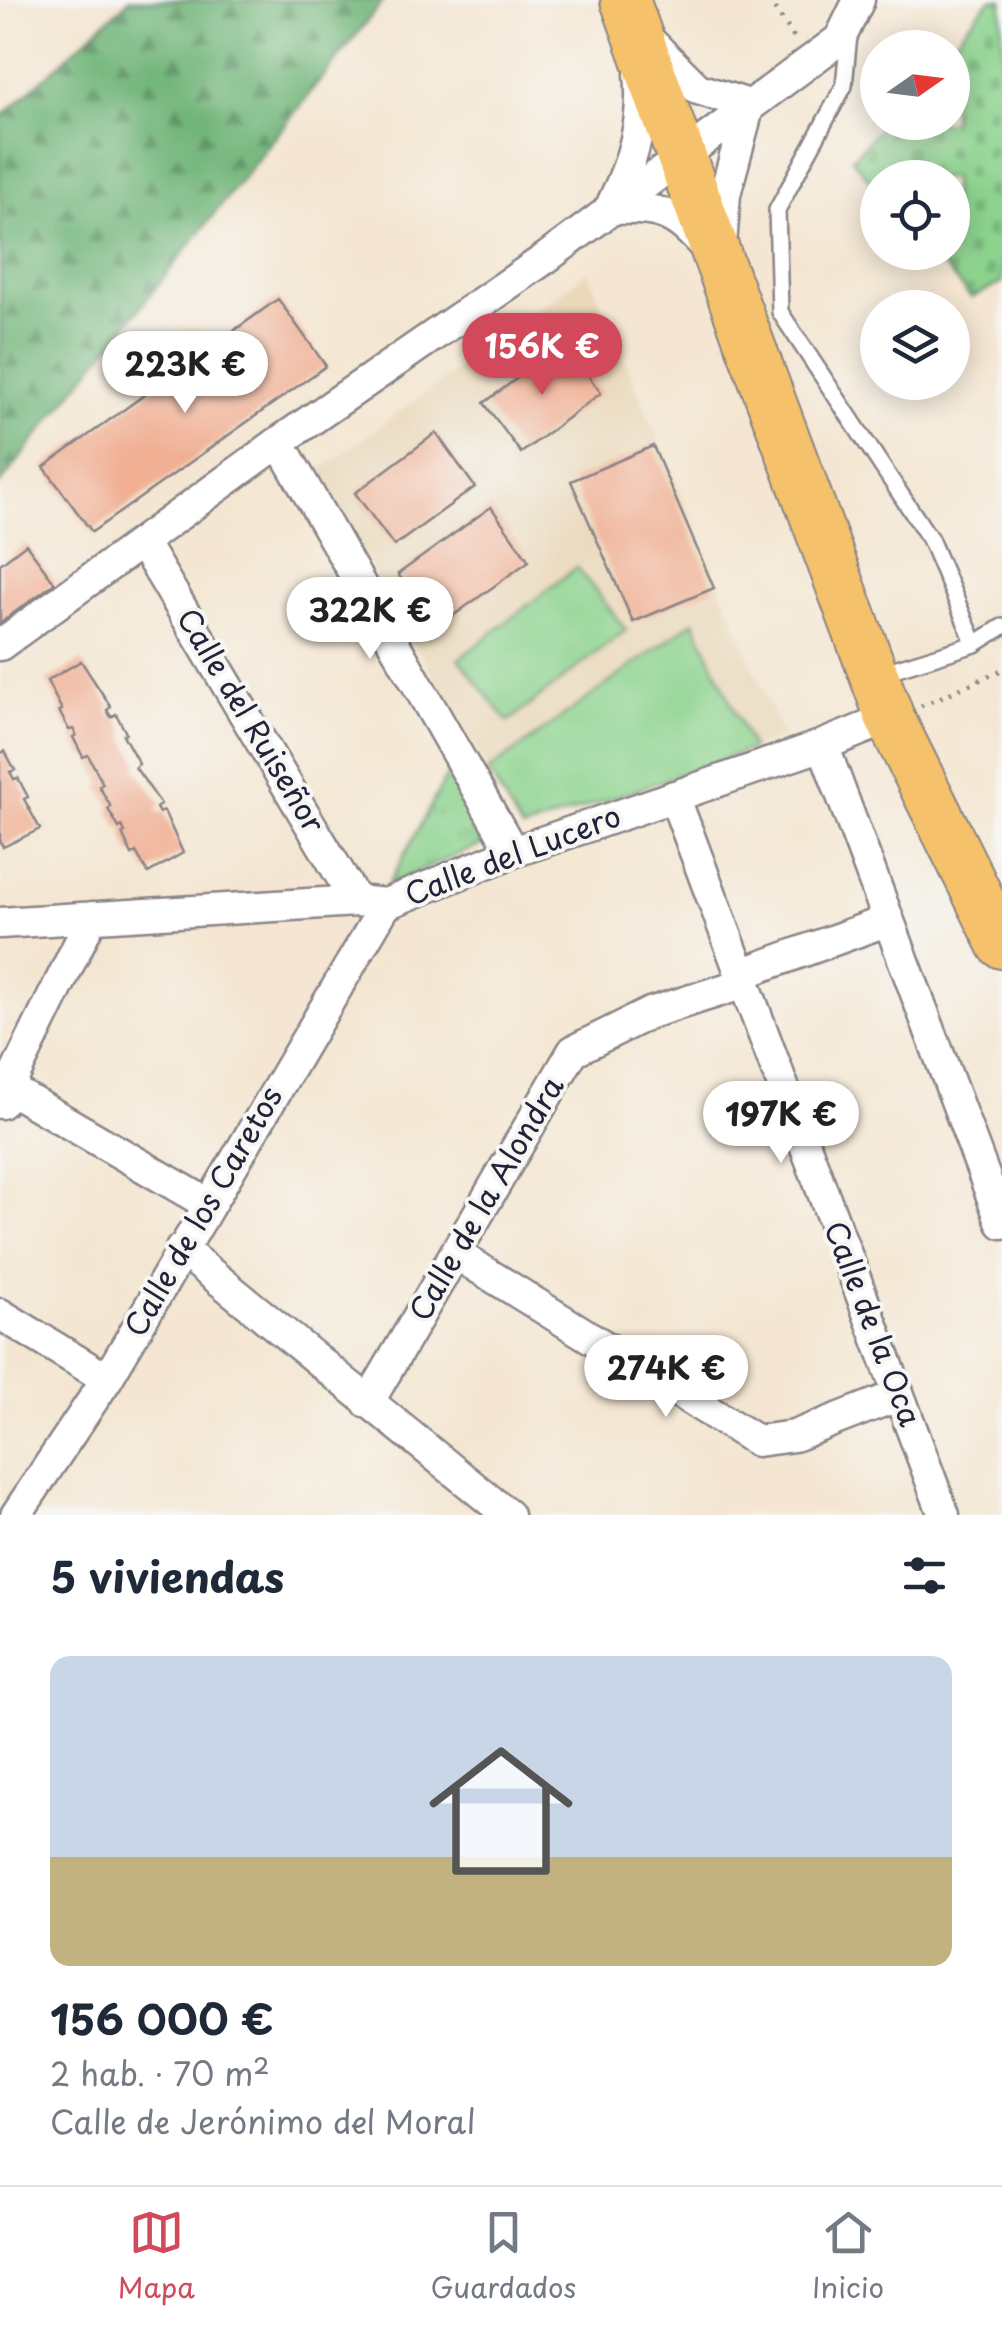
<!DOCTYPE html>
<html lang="es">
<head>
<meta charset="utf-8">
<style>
	body { margin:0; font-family:"Playpen Sans",sans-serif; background:#f6f6f7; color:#1f2937; height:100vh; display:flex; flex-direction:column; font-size:38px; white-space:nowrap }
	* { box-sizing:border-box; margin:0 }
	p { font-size:32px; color:#747a83 }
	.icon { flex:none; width:55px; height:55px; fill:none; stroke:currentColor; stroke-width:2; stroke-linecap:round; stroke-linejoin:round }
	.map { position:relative; height:1515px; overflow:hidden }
	.details { display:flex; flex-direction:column; background:#fff; flex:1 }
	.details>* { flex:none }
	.needle { width:65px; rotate:76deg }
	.controls { position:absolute; left:860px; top:30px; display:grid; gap:20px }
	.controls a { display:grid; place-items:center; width:110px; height:110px; border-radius:50%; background:#fff; box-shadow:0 5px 25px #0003; font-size:50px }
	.price { position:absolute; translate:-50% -85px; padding:0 22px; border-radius:35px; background:#fff; color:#222; font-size:32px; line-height:65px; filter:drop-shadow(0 2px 5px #0008) }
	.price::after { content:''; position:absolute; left:50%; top:60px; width:30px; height:22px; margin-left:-15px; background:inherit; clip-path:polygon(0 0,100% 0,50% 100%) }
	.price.current { background:#d1495b; color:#fff }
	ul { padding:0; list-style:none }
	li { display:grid; align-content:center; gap:20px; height:530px; padding:0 50px }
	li+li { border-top:2px solid #e0e1e3 }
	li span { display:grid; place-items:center; height:310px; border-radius:20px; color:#555 }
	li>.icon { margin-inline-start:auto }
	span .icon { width:180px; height:180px; fill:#fffc; stroke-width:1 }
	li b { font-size:42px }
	h2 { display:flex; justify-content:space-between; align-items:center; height:120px; padding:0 50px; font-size:42px }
	.tabs { display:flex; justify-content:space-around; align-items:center; height:140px; border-top:2px solid #e0e1e3; background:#fff; font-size:28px; color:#747a83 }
	.tabs a { display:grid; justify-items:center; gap:5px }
	.tabs .current { color:#d1495b }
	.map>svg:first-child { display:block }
	.built { fill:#ead8ba }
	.grass { fill:url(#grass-tufts); stroke:#577a64; stroke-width:2.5 }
	.forest { fill:url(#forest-firs); stroke:#4a6c5a; stroke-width:2.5 }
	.cemetery { fill:url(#cemetery-stones); stroke:#577a64; stroke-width:2.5 }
	.garden { fill:#8cd38e; stroke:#577a64; stroke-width:2.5 }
	.building { fill:#f1b094 }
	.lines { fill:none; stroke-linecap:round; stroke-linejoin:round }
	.lane-casing { stroke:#8b8486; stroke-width:20 }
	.street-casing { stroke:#8b8486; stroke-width:35 }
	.primary-casing { stroke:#8b8486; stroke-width:52 }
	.path { stroke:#8b8486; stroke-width:5; stroke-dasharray:2.5 8; stroke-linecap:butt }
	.lane { stroke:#fff; stroke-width:15 }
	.street { stroke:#fff; stroke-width:30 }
	.primary { stroke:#f5c16b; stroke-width:48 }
	.labels { text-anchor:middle; stroke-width:8; stroke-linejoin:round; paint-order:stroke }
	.street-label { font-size:30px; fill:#22223b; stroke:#f6f6f2 }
</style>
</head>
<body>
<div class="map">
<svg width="1002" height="1515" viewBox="0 0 1002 1515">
	<defs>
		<pattern id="grass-tufts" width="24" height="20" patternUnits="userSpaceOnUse" patternTransform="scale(2.5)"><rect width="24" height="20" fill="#8cd38e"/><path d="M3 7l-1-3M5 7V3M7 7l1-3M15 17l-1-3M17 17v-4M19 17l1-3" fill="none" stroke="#78b57b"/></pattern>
		<pattern id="forest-firs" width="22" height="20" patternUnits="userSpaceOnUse" patternTransform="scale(2.5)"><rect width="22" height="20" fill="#71b579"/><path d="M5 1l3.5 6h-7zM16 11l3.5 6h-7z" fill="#5c9364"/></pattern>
		<pattern id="cemetery-stones" width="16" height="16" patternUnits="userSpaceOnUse" patternTransform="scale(2.5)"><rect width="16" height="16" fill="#8cd38e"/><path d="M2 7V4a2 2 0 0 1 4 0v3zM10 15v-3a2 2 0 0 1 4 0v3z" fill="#78b57b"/></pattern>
	</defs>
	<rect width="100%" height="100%" fill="#f6f6f2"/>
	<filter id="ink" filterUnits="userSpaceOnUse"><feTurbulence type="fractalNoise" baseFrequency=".01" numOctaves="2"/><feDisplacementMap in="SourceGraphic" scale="20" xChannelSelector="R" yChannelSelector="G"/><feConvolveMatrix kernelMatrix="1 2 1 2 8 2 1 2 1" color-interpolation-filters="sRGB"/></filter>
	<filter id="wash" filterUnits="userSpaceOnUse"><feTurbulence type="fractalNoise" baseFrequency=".0048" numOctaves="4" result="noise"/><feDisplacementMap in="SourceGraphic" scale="40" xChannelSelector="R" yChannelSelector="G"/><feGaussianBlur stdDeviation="2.25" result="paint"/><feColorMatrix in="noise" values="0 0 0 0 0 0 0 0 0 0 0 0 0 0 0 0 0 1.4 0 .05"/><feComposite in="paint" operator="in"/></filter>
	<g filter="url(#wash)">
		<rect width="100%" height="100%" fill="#f4e6d2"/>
		<path class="built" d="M 588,272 L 783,737 L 522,830 L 317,473 Z"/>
		<path class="grass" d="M 449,772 L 488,842 L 388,885 Z"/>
		<path class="forest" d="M 129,0 L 384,0 L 0,484 L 0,118 Z"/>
		<path class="cemetery" d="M 990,0 L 1002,0 L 1002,283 L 971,298 L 932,253 L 952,252 L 952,178 L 878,178 L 877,189 L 852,159 L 884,123 L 952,122 L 952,48 L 949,47 Z"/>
		<path class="garden" d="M 577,567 L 626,630 L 508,722 L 459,659 Z
			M 694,621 L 752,749 L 522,830 L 488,771 Z"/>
		<g id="blocks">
			<path class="building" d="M 278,299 L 326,366 L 92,532 L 44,467 Z
				M 564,343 L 601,393 L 521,453 L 484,403 Z
				M 436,433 L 475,487 L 394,546 L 355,493 Z
				M 653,446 L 714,588 L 633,622 L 571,481 Z
				M 491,507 L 529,561 L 436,628 L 398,574 Z
				M 26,544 L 55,583 L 0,623 L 0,564 Z
				M 81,661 L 111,707 L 107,710 L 111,717 L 116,714 L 126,733 L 123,735 L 139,764 L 135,767 L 161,804 L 156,808 L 159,813 L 164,811 L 183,853 L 148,873 L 136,852 L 132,855 L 122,834 L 125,832 L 122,826 L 119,828 L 108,809 L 111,807 L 99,786 L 103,784 L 88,755 L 83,757 L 73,737 L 76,735 L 73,729 L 69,730 L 59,711 L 62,710 L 47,681 Z
				M 5,751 L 15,770 L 10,772 L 14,779 L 18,778 L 28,797 L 24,799 L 40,829 L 3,847 L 0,840 L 0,753 Z"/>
		</g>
	</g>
	<g filter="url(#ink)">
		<use href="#blocks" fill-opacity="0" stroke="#8b8486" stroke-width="2.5"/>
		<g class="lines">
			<defs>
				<path id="lane" d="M 849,35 L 844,86 L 777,210 L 780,312 L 930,539 L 975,644
					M 878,674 L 975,644 L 1002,627"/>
				<path id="street" d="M 647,38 L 698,89 L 749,105 L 725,194 L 721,245
					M 613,202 C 633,161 645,120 640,74
					M 609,209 C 660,208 673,210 707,249
					M 279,442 L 513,852
					M 142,542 L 356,901
					M 0,645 L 279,442 L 546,258 L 840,39 L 859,0
					M 823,745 L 1002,1223
					M 674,796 L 944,1515
					M 0,923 L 356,901 L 386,904 L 513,852 L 823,745 L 890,718
					M 741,974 L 886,921
					M 8,1088 L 208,1204
					M 1,1103 L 92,917
					M 181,1249 L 508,1515
					M 456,1254 L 757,1441 L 794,1436 L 899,1395
					M 0,1314 L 107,1379
					M 368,1403 L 573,1051 L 650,1013 L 745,983
					M 16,1515 L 107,1379 L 386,904"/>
				<path id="primary" d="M 625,0 L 720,264 L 890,718 L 1002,944"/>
			</defs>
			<use href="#lane" class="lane-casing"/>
			<use href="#street" class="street-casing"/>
			<use href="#primary" class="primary-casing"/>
			<path class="path" d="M 769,0 L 795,39
				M 921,706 L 1002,670"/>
			<use href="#lane" class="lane"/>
			<use href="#street" class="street"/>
			<use href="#primary" class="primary"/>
		</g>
	</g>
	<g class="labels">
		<g class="street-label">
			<text transform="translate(250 721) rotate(59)" y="10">Calle del Ruiseñor</text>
			<text transform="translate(513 856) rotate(-21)" y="10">Calle del Lucero</text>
			<text transform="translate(487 1199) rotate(-60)" y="10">Calle de la Alondra</text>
			<text transform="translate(204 1212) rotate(-60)" y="10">Calle de los Caretos</text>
			<text transform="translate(872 1324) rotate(69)" y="10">Calle de la Oca</text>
		</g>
	</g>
</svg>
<div class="controls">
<a><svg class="needle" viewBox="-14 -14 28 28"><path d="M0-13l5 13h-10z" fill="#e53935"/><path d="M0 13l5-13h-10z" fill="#747a83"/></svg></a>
<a><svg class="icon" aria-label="locate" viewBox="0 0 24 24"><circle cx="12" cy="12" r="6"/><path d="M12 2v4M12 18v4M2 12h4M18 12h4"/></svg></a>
<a><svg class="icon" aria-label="layers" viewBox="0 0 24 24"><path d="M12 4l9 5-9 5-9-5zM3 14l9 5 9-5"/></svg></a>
</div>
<b class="price current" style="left:542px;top:398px">156K €</b>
<b class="price" style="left:185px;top:416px">223K €</b>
<b class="price" style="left:370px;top:662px">322K €</b>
<b class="price" style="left:781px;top:1166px">197K €</b>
<b class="price" style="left:666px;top:1420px">274K €</b>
</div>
<section class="details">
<h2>5 viviendas<svg class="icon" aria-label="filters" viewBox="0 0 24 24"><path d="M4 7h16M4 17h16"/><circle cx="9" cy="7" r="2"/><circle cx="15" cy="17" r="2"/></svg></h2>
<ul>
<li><span style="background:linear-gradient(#c9d6e8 65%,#c2b280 0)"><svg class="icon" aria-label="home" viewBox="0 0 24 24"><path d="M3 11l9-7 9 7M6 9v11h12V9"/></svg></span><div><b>156 000 €</b><p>2 hab. · 70 m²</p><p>Calle de Jerónimo del Moral</p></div></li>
</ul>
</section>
<nav class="tabs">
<a class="current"><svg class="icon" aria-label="map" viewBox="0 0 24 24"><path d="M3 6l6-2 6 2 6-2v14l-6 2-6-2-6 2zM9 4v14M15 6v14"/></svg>Mapa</a>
<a><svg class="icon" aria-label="saved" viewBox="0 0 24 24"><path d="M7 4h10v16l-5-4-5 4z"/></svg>Guardados</a>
<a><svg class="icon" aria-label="home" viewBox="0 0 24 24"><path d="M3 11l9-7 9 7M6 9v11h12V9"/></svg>Inicio</a>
</nav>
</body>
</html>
